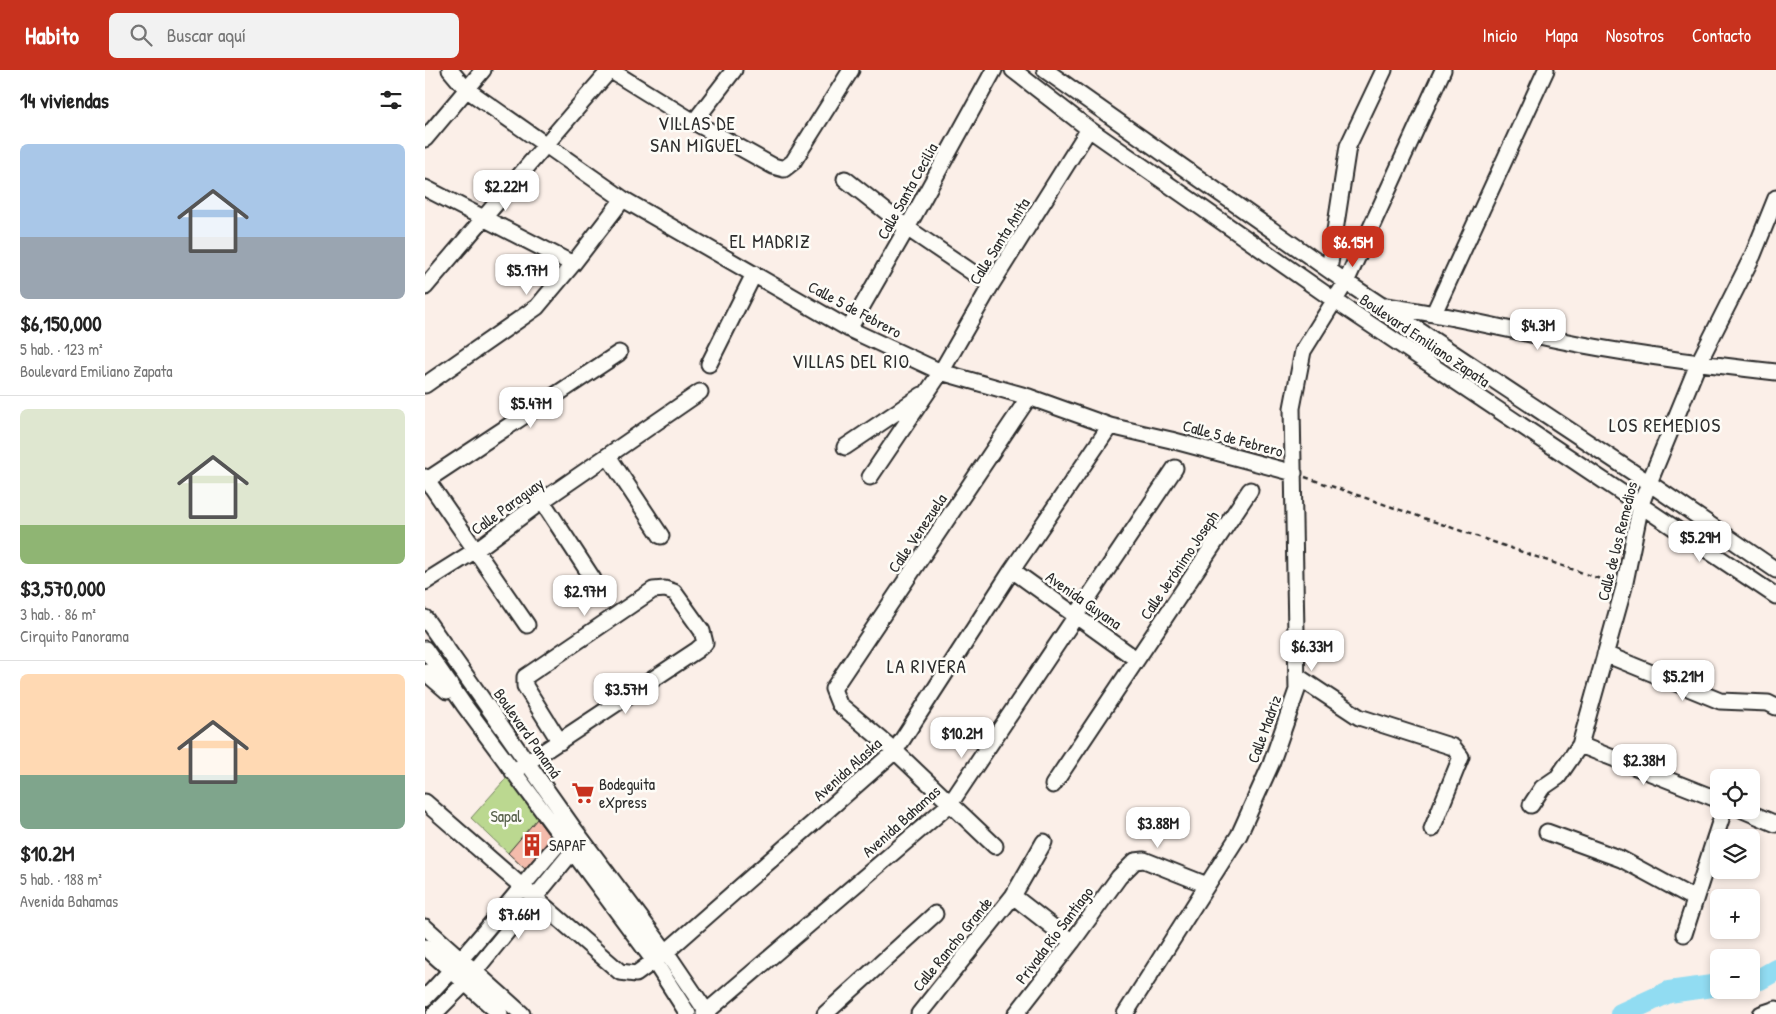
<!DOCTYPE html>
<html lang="es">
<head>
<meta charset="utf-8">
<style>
	body { margin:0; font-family:"Patrick Hand",sans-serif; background:#f2f2f2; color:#222; height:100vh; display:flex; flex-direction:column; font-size:19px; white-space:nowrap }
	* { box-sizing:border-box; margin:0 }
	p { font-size:16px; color:#767676 }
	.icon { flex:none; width:28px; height:28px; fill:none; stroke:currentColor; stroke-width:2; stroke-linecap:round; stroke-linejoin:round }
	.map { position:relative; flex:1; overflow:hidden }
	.side { display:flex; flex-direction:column; background:#fff; width:425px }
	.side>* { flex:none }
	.tools { position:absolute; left:1285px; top:699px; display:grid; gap:10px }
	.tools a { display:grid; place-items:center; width:50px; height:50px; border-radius:8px; background:#fff; box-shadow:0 2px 8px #0003; font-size:25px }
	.price { position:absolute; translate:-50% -42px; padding:0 11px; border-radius:10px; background:#fff; color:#222; font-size:16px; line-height:32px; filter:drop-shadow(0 1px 2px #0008) }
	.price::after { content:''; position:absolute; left:50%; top:30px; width:15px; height:11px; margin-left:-8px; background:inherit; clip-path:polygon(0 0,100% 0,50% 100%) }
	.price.selected { background:#c8321e; color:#fff }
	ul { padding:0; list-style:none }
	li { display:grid; align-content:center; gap:10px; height:265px; padding:0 20px }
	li+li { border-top:1px solid #e0e0e0 }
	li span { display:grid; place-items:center; height:155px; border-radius:8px; color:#555 }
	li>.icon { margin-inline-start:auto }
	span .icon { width:90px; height:90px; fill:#fffc; stroke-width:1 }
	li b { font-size:21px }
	h2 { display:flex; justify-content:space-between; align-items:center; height:60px; padding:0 20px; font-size:21px }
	header { display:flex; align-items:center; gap:30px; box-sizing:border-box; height:70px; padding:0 25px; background:#c8321e; color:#fff }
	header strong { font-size:24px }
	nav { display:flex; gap:28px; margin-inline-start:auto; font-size:18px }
	.search { width:350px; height:45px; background:#f2f2f2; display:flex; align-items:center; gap:12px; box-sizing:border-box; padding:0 18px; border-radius:8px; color:#767676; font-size:19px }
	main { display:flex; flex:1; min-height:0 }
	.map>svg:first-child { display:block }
	.green { fill:#bbd890; stroke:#73825e }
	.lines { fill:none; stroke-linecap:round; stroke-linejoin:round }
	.river { stroke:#91dcf2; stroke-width:22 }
	.building { fill:#f4bbab; stroke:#2b2b2b }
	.minor-casing { stroke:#2b2b2b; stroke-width:19 }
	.path { stroke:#2b2b2b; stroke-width:2.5; stroke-dasharray:5 4; stroke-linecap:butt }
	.minor { stroke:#fdfcf7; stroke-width:15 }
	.labels { text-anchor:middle; stroke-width:5; stroke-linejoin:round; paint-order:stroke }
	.street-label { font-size:16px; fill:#2b2b2b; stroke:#fdfcf7 }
	.poi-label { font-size:16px; fill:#2b2b2b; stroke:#fdfcf7; text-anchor:start }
	.park-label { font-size:16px; fill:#565f49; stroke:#fdfcf7 }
	.quarter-label { font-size:19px; letter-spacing:1px; fill:#2b2b2b; stroke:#fdfcf7 }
</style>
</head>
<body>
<header>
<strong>Habito</strong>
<div class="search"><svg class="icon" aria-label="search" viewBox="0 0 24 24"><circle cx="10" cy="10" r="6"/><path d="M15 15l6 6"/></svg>Buscar aquí</div>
<nav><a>Inicio</a><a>Mapa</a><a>Nosotros</a><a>Contacto</a></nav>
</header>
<main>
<section class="side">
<h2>14 viviendas<svg class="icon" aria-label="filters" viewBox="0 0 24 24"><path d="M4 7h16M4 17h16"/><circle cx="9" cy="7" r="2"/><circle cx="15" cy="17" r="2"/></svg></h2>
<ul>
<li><span style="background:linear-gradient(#a9c7e8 60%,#9aa5b1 0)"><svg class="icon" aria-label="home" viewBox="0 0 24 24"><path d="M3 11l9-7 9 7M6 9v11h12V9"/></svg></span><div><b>$6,150,000</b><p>5 hab. · 123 m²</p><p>Boulevard Emiliano Zapata</p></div></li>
<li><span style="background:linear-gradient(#dfe7d0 75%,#8fb573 0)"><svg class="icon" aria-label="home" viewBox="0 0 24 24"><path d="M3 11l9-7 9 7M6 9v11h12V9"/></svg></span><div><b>$3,570,000</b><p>3 hab. · 86 m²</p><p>Cirquito Panorama</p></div></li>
<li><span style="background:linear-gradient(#ffd9b3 65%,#7fa58c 0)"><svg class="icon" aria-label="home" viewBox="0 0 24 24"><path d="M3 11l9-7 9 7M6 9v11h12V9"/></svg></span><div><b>$10.2M</b><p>5 hab. · 188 m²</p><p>Avenida Bahamas</p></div></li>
</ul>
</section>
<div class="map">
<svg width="1351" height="944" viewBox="0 0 1351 944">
	<rect width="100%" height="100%" fill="#fbefe8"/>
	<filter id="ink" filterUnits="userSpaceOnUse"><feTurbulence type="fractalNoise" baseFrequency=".02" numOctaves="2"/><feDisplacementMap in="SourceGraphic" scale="10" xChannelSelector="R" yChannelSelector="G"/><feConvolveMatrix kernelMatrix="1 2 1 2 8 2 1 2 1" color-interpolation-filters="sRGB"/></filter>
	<g filter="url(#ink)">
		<path class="green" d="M 85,704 L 131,767 L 102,801 L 46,748 Z"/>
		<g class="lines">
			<path class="river" d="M 1326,910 L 1335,909 L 1351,900
				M 1196,944 L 1244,922 L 1294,915"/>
		</g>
		<path class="building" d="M 112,749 L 126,768 L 100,799 L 83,783 Z"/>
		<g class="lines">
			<defs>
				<path id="minor" d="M 25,0 L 41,19 L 198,129 L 424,259 L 516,302 L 604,327 L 685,356 L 746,370 L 869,403
					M 185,0 L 269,52 L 348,96 L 359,99 L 368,92 L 426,0
					M 588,0 L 664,59 L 909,230 L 1351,526
					M 620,0 L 921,212 L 1224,413 L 1351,500
					M 269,52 L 309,0
					M 0,69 L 58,0
					M 420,109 L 482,158 L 566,215
					M 0,118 L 148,194
					M 904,200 L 923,76 L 959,0
					M 0,217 C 62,145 122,72 185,0
					M 961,236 C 1019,244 1076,258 1133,270 C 1205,285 1278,294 1351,302
					M 1009,243 L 1121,0
					M 424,259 L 482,158 L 569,0
					M 284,294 L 329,204
					M 0,315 L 112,237 L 148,194 L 198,129
					M 420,377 L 497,325
					M 183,386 L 236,466
					M 0,407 L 102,555
					M 445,407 L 516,302 L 566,215 L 664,59
					M 2,410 L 194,283
					M 117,431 L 168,509
					M 587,500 L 711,589
					M 0,512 L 51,480 L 117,431 L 275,322
					M 0,548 L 149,759 L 241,882 L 283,944
					M 0,579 L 39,635 L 229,891 L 263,944
					M 1180,584 L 1295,631 L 1343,633 L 1351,637
					M 0,602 L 22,621
					M 872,606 L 934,647 L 1028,677 L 1036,687 L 1007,759
					M 1155,675 L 1294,730
					M 88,702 L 272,580 L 280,573 L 277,561 L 249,522 L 240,519 L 228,520 L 100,607 L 100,616 L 135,672
					M 628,715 L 825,420
					M 0,732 L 195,902 L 211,904 L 241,882 L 470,681 L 587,500 L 685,356
					M 1106,735 L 1117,718 L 1133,707 L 1155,675 L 1199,517 L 1216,434 L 1224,413 L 1273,294 L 1328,185 L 1351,128
					M 1318,740 L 1351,754
					M 1122,762 L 1196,789 L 1270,829
					M 570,776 L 470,681 L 414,634 L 408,619 L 604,327
					M 588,826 L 647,872
					M 0,857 L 97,944
					M 1259,864 L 1299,740
					M 0,877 L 75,944
					M 0,928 C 49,878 92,821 138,768 L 146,762
					M 9,944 L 40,913 L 147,782 L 155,775
					M 279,944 L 525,734 L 750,398
					M 400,944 L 510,844
					M 494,944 L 588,826 L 619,772
					M 591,944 L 647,872 L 694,807 L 710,791 L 719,790 L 782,815
					M 700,944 L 814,765 L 846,694 L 872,620 L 867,338 L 878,281 L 921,212 L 1018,0
					M 1336,944 L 1351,939"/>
			</defs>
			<use href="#minor" class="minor-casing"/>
			<path class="path" d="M 880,407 L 1187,513"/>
			<use href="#minor" class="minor"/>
		</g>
	</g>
	<defs>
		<symbol id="supermarket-bare" viewBox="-9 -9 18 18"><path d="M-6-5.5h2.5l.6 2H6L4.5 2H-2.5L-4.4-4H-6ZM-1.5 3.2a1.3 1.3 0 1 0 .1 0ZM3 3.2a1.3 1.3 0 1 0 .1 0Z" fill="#c8321e" stroke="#fdfcf7" stroke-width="2.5" paint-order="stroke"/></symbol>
		<symbol id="building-bare" viewBox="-9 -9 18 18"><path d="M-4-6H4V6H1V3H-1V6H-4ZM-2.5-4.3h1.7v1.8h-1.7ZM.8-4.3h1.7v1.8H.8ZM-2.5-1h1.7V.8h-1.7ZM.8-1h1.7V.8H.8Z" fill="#c8321e" stroke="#fdfcf7" stroke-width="2.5" paint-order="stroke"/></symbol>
	</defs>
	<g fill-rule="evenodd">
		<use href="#supermarket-bare" x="142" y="707" width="32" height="32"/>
		<use href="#building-bare" x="91" y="759" width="32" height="32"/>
	</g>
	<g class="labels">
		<g class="street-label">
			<text transform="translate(482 121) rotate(-61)" y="6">Calle Santa Cecilia</text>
			<text transform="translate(574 171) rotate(-58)" y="6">Calle Santa Anita</text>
			<text transform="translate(430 239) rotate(28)" y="6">Calle 5 de Febrero</text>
			<text transform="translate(1000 270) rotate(34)" y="6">Boulevard Emiliano Zapata</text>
			<text transform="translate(808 368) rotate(15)" y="6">Calle 5 de Febrero</text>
			<text transform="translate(82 436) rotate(-36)" y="6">Calle Paraguay</text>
			<text transform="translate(492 463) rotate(-56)" y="6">Calle Venezuela</text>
			<text transform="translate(1192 471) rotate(-76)" y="6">Calle de los Remedios</text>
			<text transform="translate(754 495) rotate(-56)" y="6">Calle Jerónimo Joseph</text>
			<text transform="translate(659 530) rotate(35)" y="6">Avenida Guyana</text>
			<text transform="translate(839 659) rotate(-70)" y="6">Calle Madriz</text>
			<text transform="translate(103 663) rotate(55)" y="6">Boulevard Panamá</text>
			<text transform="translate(422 699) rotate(-42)" y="6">Avenida Alaska</text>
			<text transform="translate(476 751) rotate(-42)" y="6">Avenida Bahamas</text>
			<text transform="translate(629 865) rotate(-53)" y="6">Privada Río Santiago</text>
			<text transform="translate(527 874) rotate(-51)" y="6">Calle Rancho Grande</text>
		</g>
		<g class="poi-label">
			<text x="174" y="720">Bodeguita<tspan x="174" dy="18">eXpress</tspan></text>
			<text x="124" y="781">SAPAF</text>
		</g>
		<g class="park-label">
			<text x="81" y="752">Sapal</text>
		</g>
		<g class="quarter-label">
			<text x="272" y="60">VILLAS DE<tspan x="272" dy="22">SAN MIGUEL</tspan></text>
			<text x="345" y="178">EL MADRIZ</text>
			<text x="426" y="298">VILLAS DEL RIO</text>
			<text x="1240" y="362">LOS REMEDIOS</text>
			<text x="502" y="603">LA RIVERA</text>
		</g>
	</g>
</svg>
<div class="tools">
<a><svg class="icon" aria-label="locate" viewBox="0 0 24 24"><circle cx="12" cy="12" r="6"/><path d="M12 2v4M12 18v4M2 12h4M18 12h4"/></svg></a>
<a><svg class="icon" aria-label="layers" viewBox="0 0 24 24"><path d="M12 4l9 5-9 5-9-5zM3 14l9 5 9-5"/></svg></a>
<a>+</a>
<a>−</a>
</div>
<b class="price" style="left:81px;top:142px">$2.22M</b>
<b class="price selected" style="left:928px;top:198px">$6.15M</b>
<b class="price" style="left:102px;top:226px">$5.17M</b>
<b class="price" style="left:1113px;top:281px">$4.3M</b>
<b class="price" style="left:106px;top:359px">$5.47M</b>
<b class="price" style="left:1275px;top:493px">$5.29M</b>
<b class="price" style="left:160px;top:547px">$2.97M</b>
<b class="price" style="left:887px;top:602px">$6.33M</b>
<b class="price" style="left:1258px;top:632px">$5.21M</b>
<b class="price" style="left:201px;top:645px">$3.57M</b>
<b class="price" style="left:537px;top:689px">$10.2M</b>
<b class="price" style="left:1219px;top:716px">$2.38M</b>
<b class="price" style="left:733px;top:779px">$3.88M</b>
<b class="price" style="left:94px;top:870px">$7.66M</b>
</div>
</main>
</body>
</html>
